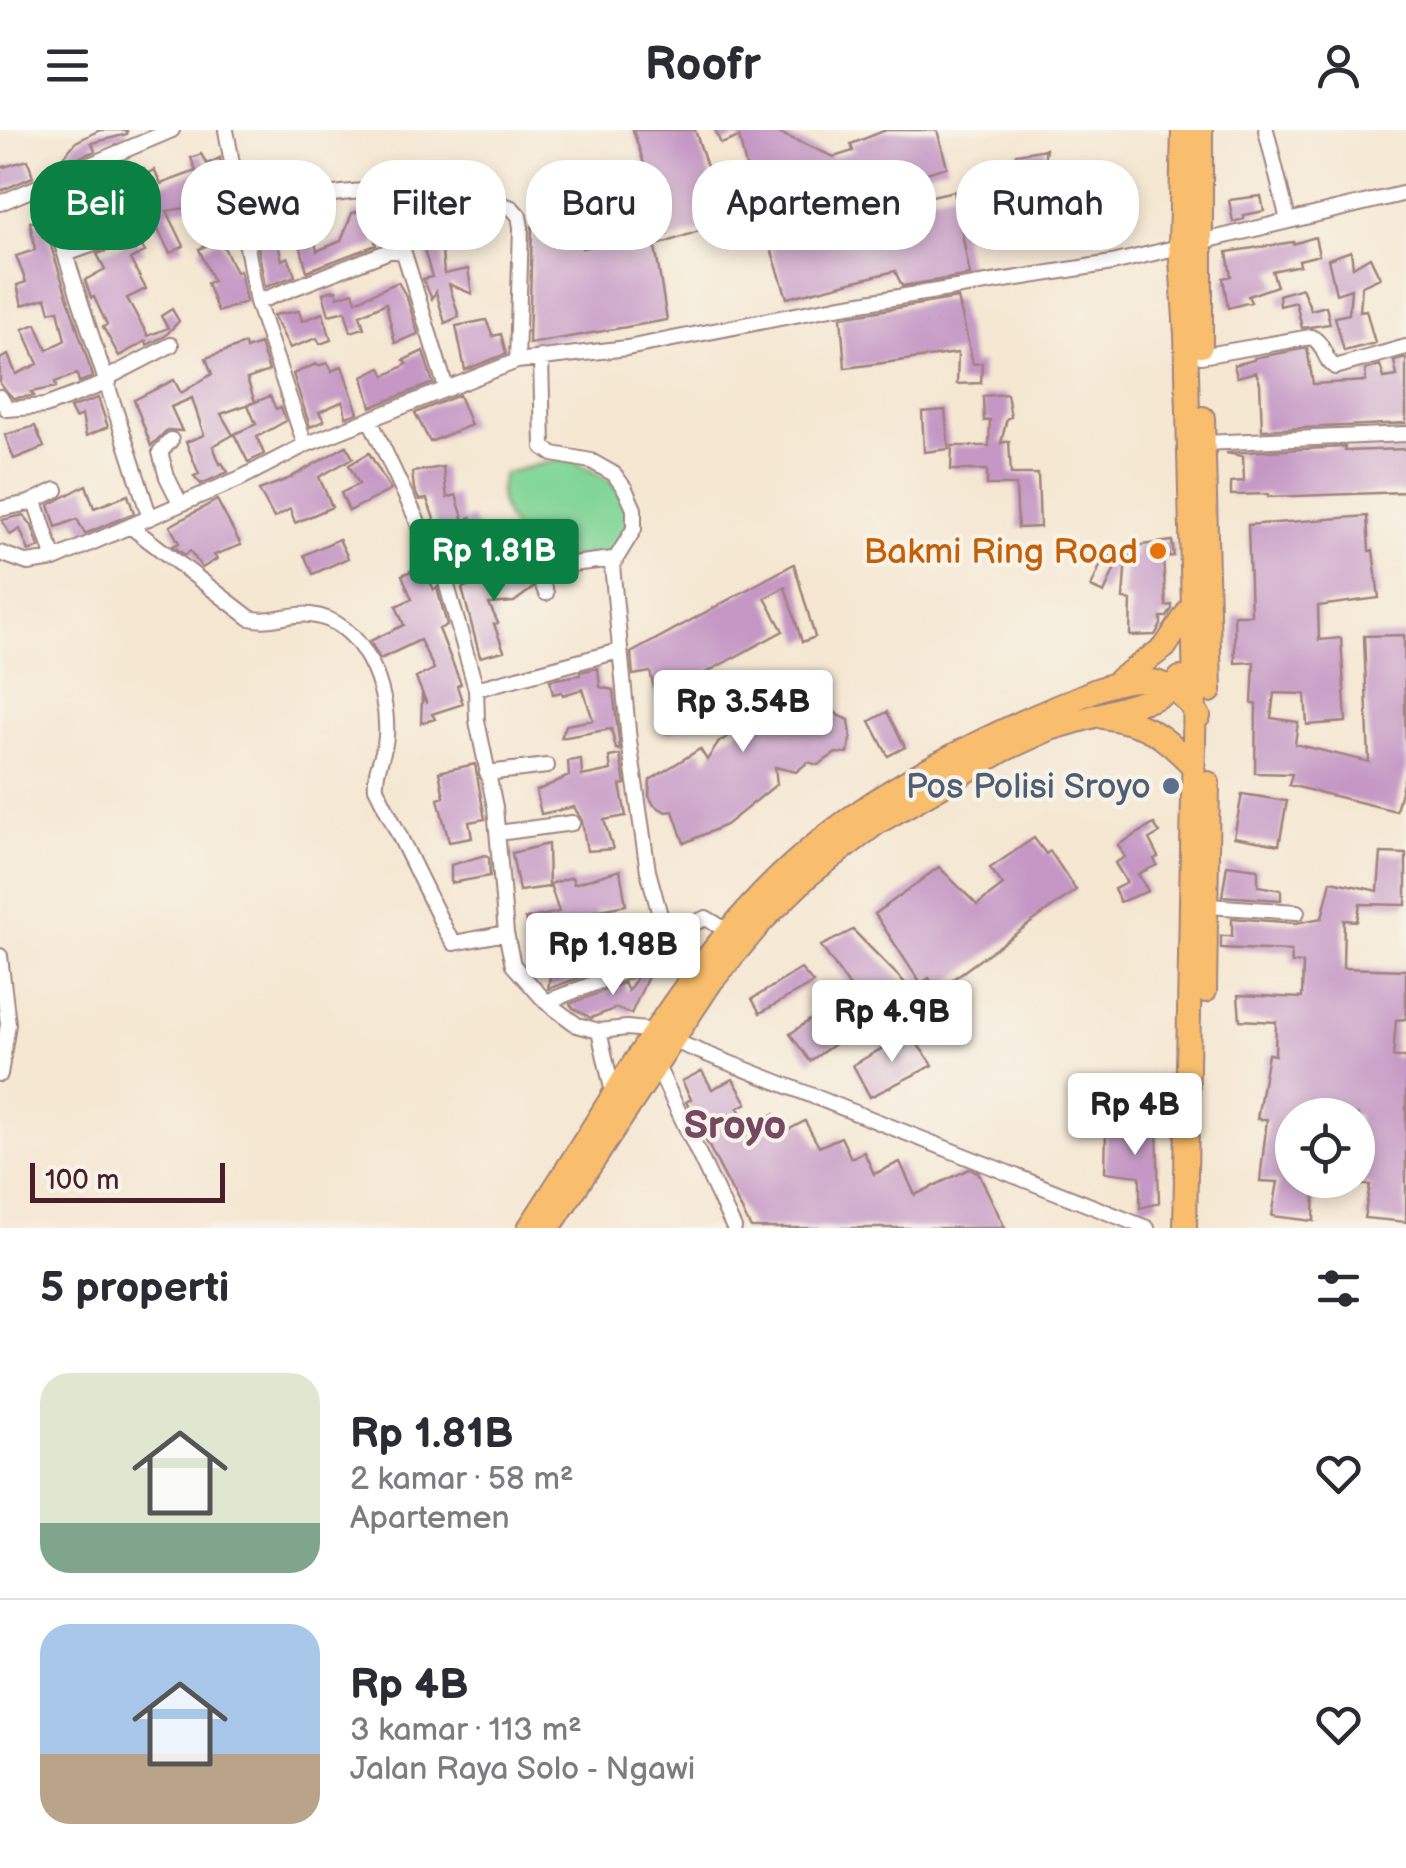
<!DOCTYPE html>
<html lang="id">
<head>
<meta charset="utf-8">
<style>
	body { margin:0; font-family:"Balsamiq Sans",sans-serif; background:#f7f7f7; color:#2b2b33; height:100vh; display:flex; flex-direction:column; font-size:38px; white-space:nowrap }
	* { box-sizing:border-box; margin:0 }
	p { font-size:32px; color:#7c7c81 }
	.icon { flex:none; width:55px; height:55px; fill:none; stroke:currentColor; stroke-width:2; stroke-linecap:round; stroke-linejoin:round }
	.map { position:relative; height:1098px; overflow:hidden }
	.panel { display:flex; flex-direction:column; background:#fff; flex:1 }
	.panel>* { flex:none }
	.guide { position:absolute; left:30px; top:30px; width:1348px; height:90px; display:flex; gap:20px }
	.tools { position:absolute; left:1275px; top:968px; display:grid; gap:20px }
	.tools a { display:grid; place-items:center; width:100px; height:100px; border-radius:50%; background:#fff; box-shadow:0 5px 15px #0003; font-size:50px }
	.scale { position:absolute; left:30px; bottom:25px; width:195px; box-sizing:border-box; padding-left:10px; border:5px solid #4a1f2b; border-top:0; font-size:28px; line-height:35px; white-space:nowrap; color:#4a1f2b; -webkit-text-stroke:8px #f7f3e8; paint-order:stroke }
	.price { position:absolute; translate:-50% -85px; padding:0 22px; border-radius:10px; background:#fff; color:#222; font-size:32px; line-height:65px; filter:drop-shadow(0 2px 5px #0008) }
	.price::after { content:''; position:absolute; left:50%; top:60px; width:30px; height:22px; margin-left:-15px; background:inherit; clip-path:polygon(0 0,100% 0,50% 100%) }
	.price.selected { background:#0b8043; color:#fff }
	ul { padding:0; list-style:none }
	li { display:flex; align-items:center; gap:30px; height:250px; padding:0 40px }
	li+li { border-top:2px solid #e1e1e2 }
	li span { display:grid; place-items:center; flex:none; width:280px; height:200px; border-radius:30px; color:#555 }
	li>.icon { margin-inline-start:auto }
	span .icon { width:120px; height:120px; fill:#fffc; stroke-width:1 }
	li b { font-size:42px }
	h2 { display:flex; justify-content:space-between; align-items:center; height:120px; padding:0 40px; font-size:42px }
	.chip { padding:0 35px; border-radius:40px; background:#fff; box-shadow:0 5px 15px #0003; font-size:35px; line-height:90px }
	.chip.selected { background:#0b8043; color:#fff }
	header { display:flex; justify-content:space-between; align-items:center; height:130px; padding:0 40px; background:#fff; font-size:45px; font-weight:700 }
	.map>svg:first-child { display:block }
	.green { fill:#81d597; stroke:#667a61; stroke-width:2.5 }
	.building { fill:#c497c5 }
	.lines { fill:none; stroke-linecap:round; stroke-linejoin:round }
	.minor-casing { stroke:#a0837e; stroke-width:18 }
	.trunk-casing { stroke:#a0837e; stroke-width:26 }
	.minor { stroke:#fff; stroke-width:14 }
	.trunk { stroke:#f9be6d; stroke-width:22 }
	.food-dot { fill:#e8710a; stroke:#f7f3e8; stroke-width:4 }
	.service-dot { fill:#5c6f8a; stroke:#f7f3e8; stroke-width:4 }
	.labels { text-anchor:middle; stroke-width:8; stroke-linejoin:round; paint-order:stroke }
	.food-label { font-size:35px; fill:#c56008; stroke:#f7f3e8; text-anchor:end }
	.service-label { font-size:35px; fill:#4e5e75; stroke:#f7f3e8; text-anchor:end }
	.quarter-label { font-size:40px; font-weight:bold; fill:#754961; stroke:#f7f3e8 }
</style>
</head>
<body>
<header><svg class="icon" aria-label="menu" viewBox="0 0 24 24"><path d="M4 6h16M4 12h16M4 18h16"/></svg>Roofr<svg class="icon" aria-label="person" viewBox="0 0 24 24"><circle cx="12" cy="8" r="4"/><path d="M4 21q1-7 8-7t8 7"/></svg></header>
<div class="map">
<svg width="1406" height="1098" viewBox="0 0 1406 1098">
	<rect width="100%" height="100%" fill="#f7f3e8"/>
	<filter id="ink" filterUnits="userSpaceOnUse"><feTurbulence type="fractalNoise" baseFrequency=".01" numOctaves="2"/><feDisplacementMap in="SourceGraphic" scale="20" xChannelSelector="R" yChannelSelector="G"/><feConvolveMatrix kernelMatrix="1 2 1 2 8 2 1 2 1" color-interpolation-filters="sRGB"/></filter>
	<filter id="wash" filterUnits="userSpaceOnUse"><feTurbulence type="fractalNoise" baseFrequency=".0048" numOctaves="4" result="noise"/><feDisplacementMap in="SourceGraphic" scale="40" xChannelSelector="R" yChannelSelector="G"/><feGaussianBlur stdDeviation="2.25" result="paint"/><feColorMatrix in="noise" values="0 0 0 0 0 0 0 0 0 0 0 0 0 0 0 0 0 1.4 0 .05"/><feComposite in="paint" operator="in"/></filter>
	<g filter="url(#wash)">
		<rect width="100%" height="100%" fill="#f5e7d2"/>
		<path class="green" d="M 572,330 L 615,354 L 630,380 L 628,404 L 611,424 L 538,433 C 521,410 487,373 505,343 L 554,331 Z"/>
		<g id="blocks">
			<path class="building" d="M 100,0 L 127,0 L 127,4 L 92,13 L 95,21 L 59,36 L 58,33 L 76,12 Z
				M 633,0 L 695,0 L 725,92 L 655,116 L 667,190 L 529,214 L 532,96 L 557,91 L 566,105 L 581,103 L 582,118 L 667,104 Z
				M 715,0 L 772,0 L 834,27 L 853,21 L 851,14 L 886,0 L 937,0 L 947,37 L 807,78 L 811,93 L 954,61 L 970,145 L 902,156 L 895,141 L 787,168 L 763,94 L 760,95 L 739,7 L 721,14 Z
				M 1046,19 L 1043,39 L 1014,42 L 1016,24 Z
				M 201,24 L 207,34 L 220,28 L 223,61 L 206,68 L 209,74 L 167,81 L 184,116 L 170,123 L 152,88 L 149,89 L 133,43 L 144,39 L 146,44 L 154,40 L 161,54 L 196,41 L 191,28 Z
				M 28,30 L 33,47 L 0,61 L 0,38 Z
				M 110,47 L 123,78 L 108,84 L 107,82 L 93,86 L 91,82 L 69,94 L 62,78 L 85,67 L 83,61 Z
				M 1261,66 L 1264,81 L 1244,85 L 1244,89 L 1233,92 L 1229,70 Z
				M 367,79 L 376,115 L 307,141 L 295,95 L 310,92 L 317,121 L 341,111 L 352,83 Z
				M 271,87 L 282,130 L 288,127 L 295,146 L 265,157 L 254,94 Z
				M 43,91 L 93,247 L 79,252 L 77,244 L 55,252 L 56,257 L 31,262 L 34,266 L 13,268 L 0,254 L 0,229 L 8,225 L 16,244 L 38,234 L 23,199 L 36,194 L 47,220 L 65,210 L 58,180 L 50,182 L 46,168 L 22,175 L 17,155 L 26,152 L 16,126 L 35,120 L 30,92 Z
				M 135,104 L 145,122 L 130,129 L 146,159 L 127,168 L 148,206 L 168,198 L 161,186 L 172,179 L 179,191 L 165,206 L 147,215 L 146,211 L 119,226 L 103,197 L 107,195 L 94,167 L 91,168 L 85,150 L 105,139 L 97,124 L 121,116 Z
				M 1315,107 L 1319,125 L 1299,130 L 1300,135 L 1272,141 L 1277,156 L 1248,166 L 1251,172 L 1228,178 L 1223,148 L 1231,146 L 1227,122 L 1293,112 L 1293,114 Z
				M 220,109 L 236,142 L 240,140 L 246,172 L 218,182 L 207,153 L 213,151 L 199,119 Z
				M 441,110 L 444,144 L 468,139 L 472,164 L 449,154 L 459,187 L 445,193 L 436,162 L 432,169 L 423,149 L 432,147 L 423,116 Z
				M 1351,121 L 1353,137 L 1370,127 L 1380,148 L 1362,156 L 1360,181 L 1366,180 L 1375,213 L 1344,221 L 1335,187 L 1349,184 L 1351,159 L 1336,164 L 1328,129 Z
				M 398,152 L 407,168 L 418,204 L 395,213 L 386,173 L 360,185 L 364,198 L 351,202 L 345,181 L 329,185 L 323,163 L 336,160 L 338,167 L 353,162 L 356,171 Z
				M 1302,158 L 1311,180 L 1326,176 L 1330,194 L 1302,198 L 1296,172 L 1280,176 L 1279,165 Z
				M 958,168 L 973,234 L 982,233 L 981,253 L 957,254 L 958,223 L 845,238 L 841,187 Z
				M 299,181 L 302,191 L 323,183 L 331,210 L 320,214 L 317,208 L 290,218 L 273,185 Z
				M 486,190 L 493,206 L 501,204 L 506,224 L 465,240 L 456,196 Z
				M 245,214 L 246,219 L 260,214 L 269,241 L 247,249 L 255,272 L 221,284 L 233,305 L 213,316 L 220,334 L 222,333 L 228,342 L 201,354 L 194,346 L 199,344 L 186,312 L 204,305 L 192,268 L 171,277 L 182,301 L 167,300 L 151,316 L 134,270 L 174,250 L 181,263 L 212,244 L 206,228 Z
				M 1307,218 L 1313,254 L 1366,251 L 1365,240 L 1380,235 L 1384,248 L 1397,246 L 1394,231 L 1406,228 L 1406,293 L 1262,300 L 1260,253 L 1256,242 L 1237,247 L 1234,235 L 1254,230 L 1254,228 Z
				M 423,221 L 433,253 L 371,277 L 363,247 L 381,238 L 385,246 L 407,234 L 404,230 Z
				M 328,233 L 332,241 L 342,236 L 358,283 L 346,287 L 343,271 L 319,282 L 324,291 L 310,297 L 293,244 L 316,234 L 317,236 Z
				M 1007,264 L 1011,287 L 1007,288 L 1001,313 L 1009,311 L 1011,344 L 1038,344 L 1040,397 L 1018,398 L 1016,355 L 987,355 L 987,340 L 951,340 L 952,316 L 989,316 L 990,290 L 984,291 L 983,266 Z
				M 459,265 L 471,295 L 430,312 L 415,283 Z
				M 270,266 L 276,279 L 281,277 L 286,291 L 257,307 L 264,324 L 248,332 L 234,304 L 256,294 L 248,275 Z
				M 98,268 L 108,297 L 86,306 L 82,285 L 75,288 L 70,278 Z
				M 945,280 L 949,319 L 924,322 L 922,282 Z
				M 35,296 L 44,317 L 14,329 L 5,305 Z
				M 346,316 L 353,328 L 319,347 L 332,377 L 295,393 L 290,379 L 274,388 L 259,360 L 288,349 Z
				M 1345,317 L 1345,321 L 1406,319 L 1406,362 L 1268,367 L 1268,364 L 1231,365 L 1231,352 L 1244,351 L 1243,326 L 1226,323 Z
				M 369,323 L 391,360 L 349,381 L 341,363 L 359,354 L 349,335 Z
				M 443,337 L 447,368 L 456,365 L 464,391 L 471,387 L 489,416 L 477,423 L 478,425 L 452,435 L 450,421 L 446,423 L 427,369 L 419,370 L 414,359 L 412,342 Z
				M 86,355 L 94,378 L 128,365 L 134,383 L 85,404 L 77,389 L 56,397 L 49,375 Z
				M 217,370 L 241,415 L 214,425 L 217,429 L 202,438 L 190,421 L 185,425 L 173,416 L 179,413 L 170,396 Z
				M 24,385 L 32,396 L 39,417 L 29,421 L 20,399 L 10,405 L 2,390 Z
				M 1367,386 L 1369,421 L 1373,420 L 1379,468 L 1318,476 L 1319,510 L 1341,508 L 1346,592 L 1307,595 L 1305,564 L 1274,563 L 1271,588 L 1298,592 L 1295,614 L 1369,632 L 1364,506 L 1404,505 L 1406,641 L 1396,681 L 1289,655 L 1292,644 L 1255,643 L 1256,574 L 1252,574 L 1254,532 L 1235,533 L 1234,485 L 1251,485 L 1248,395 Z
				M 339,409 L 348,428 L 313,444 L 304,425 Z
				M 1172,411 L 1174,426 L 1163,427 L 1166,476 L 1172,475 L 1172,479 L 1167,487 L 1161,487 L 1161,495 L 1155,505 L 1130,506 L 1131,470 L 1123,469 L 1126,426 L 1135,426 L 1134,416 Z
				M 1100,426 L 1120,426 L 1104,463 L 1091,457 L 1100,436 Z
				M 529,433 L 527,444 L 533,458 L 514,472 L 489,474 L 498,493 L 494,494 L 504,521 L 480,527 L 462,458 L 492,446 L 492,442 L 499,437 L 501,443 Z
				M 794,434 L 815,507 L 802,512 L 785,457 L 765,468 L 783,501 L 657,569 L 650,542 L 633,545 L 631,523 Z
				M 423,436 L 434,460 L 437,458 L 447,495 L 439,499 L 461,554 L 457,556 L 463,574 L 432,584 L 435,589 L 421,593 L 422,566 L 427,574 L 416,548 L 434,539 L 420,510 L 380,529 L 370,511 L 404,495 L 396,476 L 412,469 L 402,445 Z
				M 598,538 L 600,557 L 613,560 L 620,620 L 616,619 L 611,599 L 561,608 L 566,595 L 593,590 L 583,559 L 563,565 L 562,562 L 553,564 L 550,550 L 580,545 L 580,542 Z
				M 745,555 L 751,577 L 780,561 L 821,567 L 839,586 L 849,590 L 851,607 L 848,624 L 836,623 L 818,635 L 808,632 L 796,642 L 775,637 L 777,654 L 726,695 L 684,713 L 673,681 L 666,682 L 654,675 L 649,666 L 650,650 L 700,619 L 707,630 L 719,612 L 782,573 L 666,603 L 659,578 Z
				M 887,582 L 905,617 L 888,626 L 870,591 Z
				M 620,625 L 625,654 L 620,655 L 626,686 L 604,690 L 613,719 L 587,721 L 582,691 L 574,677 L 541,684 L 536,661 L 569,646 L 568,631 L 581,629 L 582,646 L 611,640 L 609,627 Z
				M 475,634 L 485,689 L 469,692 L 472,708 L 449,712 L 438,669 L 444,667 L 439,642 Z
				M 1242,664 L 1287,671 L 1279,715 L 1234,707 Z
				M 1154,694 L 1160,703 L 1149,709 L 1158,727 L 1154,729 L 1157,735 L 1138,744 L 1148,761 L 1120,772 L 1114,759 L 1127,753 L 1115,733 L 1125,727 L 1118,715 Z
				M 1034,708 L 1046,724 L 1050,721 L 1076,760 L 938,860 L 929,848 L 921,854 L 875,784 L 939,737 L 977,775 L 1003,755 L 990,738 Z
				M 548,714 L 549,757 L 519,761 L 512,723 Z
				M 1381,723 L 1406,724 L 1406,775 L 1360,774 L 1357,791 L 1344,790 L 1343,838 L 1406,840 L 1406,889 L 1396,890 L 1393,927 L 1406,927 L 1406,1092 L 1364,1088 L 1370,1055 L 1358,1055 L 1358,985 L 1292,985 L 1292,1050 L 1315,1050 L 1314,1091 L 1272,1086 L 1278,1052 L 1260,1051 L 1267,989 L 1257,989 L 1268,924 L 1275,925 L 1276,892 L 1240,890 L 1238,865 L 1302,868 L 1303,833 L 1292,833 L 1291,821 L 1221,818 L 1221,806 L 1232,806 L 1232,788 L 1296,793 L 1322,788 L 1331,751 L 1378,761 Z
				M 485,725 L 489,727 L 490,746 L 451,753 L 451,735 Z
				M 1227,735 L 1258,739 L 1258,756 L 1281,760 L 1281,770 L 1222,766 Z
				M 620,740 L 626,775 L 595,781 L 600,790 L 584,798 L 532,807 L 525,789 L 559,782 L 550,754 L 572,747 L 574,754 Z
				M 649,784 L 652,796 L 633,808 L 638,822 L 614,829 L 616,834 L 548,859 L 551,840 L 562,835 L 558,830 L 581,818 L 588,830 L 613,816 L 609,806 L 642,792 L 641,790 Z
				M 853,800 L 912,860 L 810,931 L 790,904 L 852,860 L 821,816 Z
				M 639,837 L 650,842 L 631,884 L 616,878 L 591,888 L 573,878 L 570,874 L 624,853 L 628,861 L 638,846 Z
				M 801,839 L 813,853 L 760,883 L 752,869 Z
				M 909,903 L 933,935 L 870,967 L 853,935 Z
				M 702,941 L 712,959 L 733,949 L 747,973 L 738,978 L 748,996 L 774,984 L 784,1002 L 805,991 L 819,1017 L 841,1007 L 851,1028 L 864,1022 L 874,1044 L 900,1032 L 915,1065 L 969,1039 L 978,1042 L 1005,1098 L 751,1098 L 686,972 L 691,969 L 682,951 Z
				M 1157,996 L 1159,1073 L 1140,1078 L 1140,1046 L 1105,1042 L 1106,998 Z"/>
		</g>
	</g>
	<g filter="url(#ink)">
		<use href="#blocks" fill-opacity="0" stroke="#a0837e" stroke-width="2.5"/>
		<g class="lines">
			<defs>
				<path id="minor" d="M 226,0 L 257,172 L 305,315
					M 1266,0 L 1288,90
					M 43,55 L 149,385
					M 0,73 L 172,0
					M 240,81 C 331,62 422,45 512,78 L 519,86 L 521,97 L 517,231
					M 66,124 L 117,106
					M 257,172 L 392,120 L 404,123 L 446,258
					M 1201,226 L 1311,207 C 1325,213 1323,230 1335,237 L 1406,217
					M 541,227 L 543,317 L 553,324 L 591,331 L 614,344 L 625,359 L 634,379 L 634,399 L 612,435 L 629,611 L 648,741 L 663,796 L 701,836
					M 107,248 L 171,215
					M 0,267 L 7,279 L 45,276 L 109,252
					M 370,290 L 446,452 L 476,559 L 477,591 L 495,677 L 506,803 L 513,835 L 546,872 L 577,895 L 599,901 L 627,898 L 656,901
					M 171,310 L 160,322 L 167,347 L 180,373
					M 1204,313 L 1406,304
					M 35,371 L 54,429
					M 0,379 L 29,373 L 56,360
					M 130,396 L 250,488 C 270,494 291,482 311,485 C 364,491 389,560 386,606 C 385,625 374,639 376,658 L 446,801 L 454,813 L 506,803
					M 0,423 L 28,433 L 54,429 L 241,348 L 305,315 L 517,231 L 627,218 L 836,177 L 1112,133 L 1406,63
					M 546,463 L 537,441 L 540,438 L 613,429
					M 476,559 L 619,521
					M 487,643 L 547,636
					M 498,703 L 572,693
					M 1208,776 L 1297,782
					M 669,804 L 706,788 L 729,802
					M 0,826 L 8,894 L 0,944
					M 546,872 L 629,840
					M 599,901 L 613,963
					M 671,910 L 1147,1098
					M 656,934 L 734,1098"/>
				<path id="trunk" d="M 1183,0 L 1180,115 L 1186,204 L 1195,557 L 1185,1098
					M 1201,0 L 1201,216
					M 1203,288 L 1210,561
					M 1120,549 L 1165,517 L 1191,477
					M 1103,587 C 1147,593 1163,605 1193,636
					M 1205,861 L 1208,653
					M 529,1098 C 606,983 676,848 775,751 C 854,673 957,619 1059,576 C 1112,553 1159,527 1199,586
					M 549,1098 L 711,852 L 763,790 L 809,745 L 877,693 L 1004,620 L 1050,599 L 1153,569 L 1164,564 L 1180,548"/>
			</defs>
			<use href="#minor" class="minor-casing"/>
			<use href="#trunk" class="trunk-casing"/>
			<use href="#minor" class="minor"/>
			<use href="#trunk" class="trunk"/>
		</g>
	</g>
	<circle class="food-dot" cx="1158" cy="421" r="10"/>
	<circle class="service-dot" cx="1171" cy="656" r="10"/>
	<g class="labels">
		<g class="food-label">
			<text x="1138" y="433">Bakmi Ring Road</text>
		</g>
		<g class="service-label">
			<text x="1151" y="668">Pos Polisi Sroyo</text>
		</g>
		<g class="quarter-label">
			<text x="735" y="1008">Sroyo</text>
		</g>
	</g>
</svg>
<div class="tools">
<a><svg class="icon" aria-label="locate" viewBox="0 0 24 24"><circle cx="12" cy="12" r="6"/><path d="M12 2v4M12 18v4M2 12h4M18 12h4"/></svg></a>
</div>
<div class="scale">100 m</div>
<b class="price selected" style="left:494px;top:474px">Rp 1.81B</b>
<b class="price" style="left:743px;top:625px">Rp 3.54B</b>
<b class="price" style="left:613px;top:868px">Rp 1.98B</b>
<b class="price" style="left:892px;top:935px">Rp 4.9B</b>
<b class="price" style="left:1135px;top:1028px">Rp 4B</b>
<div class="guide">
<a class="chip selected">Beli</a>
<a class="chip">Sewa</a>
<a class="chip">Filter</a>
<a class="chip">Baru</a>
<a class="chip">Apartemen</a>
<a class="chip">Rumah</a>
</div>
</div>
<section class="panel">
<h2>5 properti<svg class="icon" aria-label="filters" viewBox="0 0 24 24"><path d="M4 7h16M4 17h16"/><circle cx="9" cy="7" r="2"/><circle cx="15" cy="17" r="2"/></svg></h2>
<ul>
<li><span style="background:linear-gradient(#dfe7d0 75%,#7fa58c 0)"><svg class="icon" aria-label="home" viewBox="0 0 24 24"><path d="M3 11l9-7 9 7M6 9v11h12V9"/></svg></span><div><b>Rp 1.81B</b><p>2 kamar · 58 m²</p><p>Apartemen</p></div><svg class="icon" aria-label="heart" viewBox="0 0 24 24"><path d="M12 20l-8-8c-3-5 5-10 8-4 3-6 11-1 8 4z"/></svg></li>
<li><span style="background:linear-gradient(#a9c7e8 65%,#b9a48a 0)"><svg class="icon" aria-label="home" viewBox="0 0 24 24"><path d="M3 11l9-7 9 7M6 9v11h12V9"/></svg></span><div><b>Rp 4B</b><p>3 kamar · 113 m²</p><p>Jalan Raya Solo - Ngawi</p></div><svg class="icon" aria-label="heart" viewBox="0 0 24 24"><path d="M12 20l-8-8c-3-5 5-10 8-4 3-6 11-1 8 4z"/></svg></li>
</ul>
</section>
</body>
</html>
